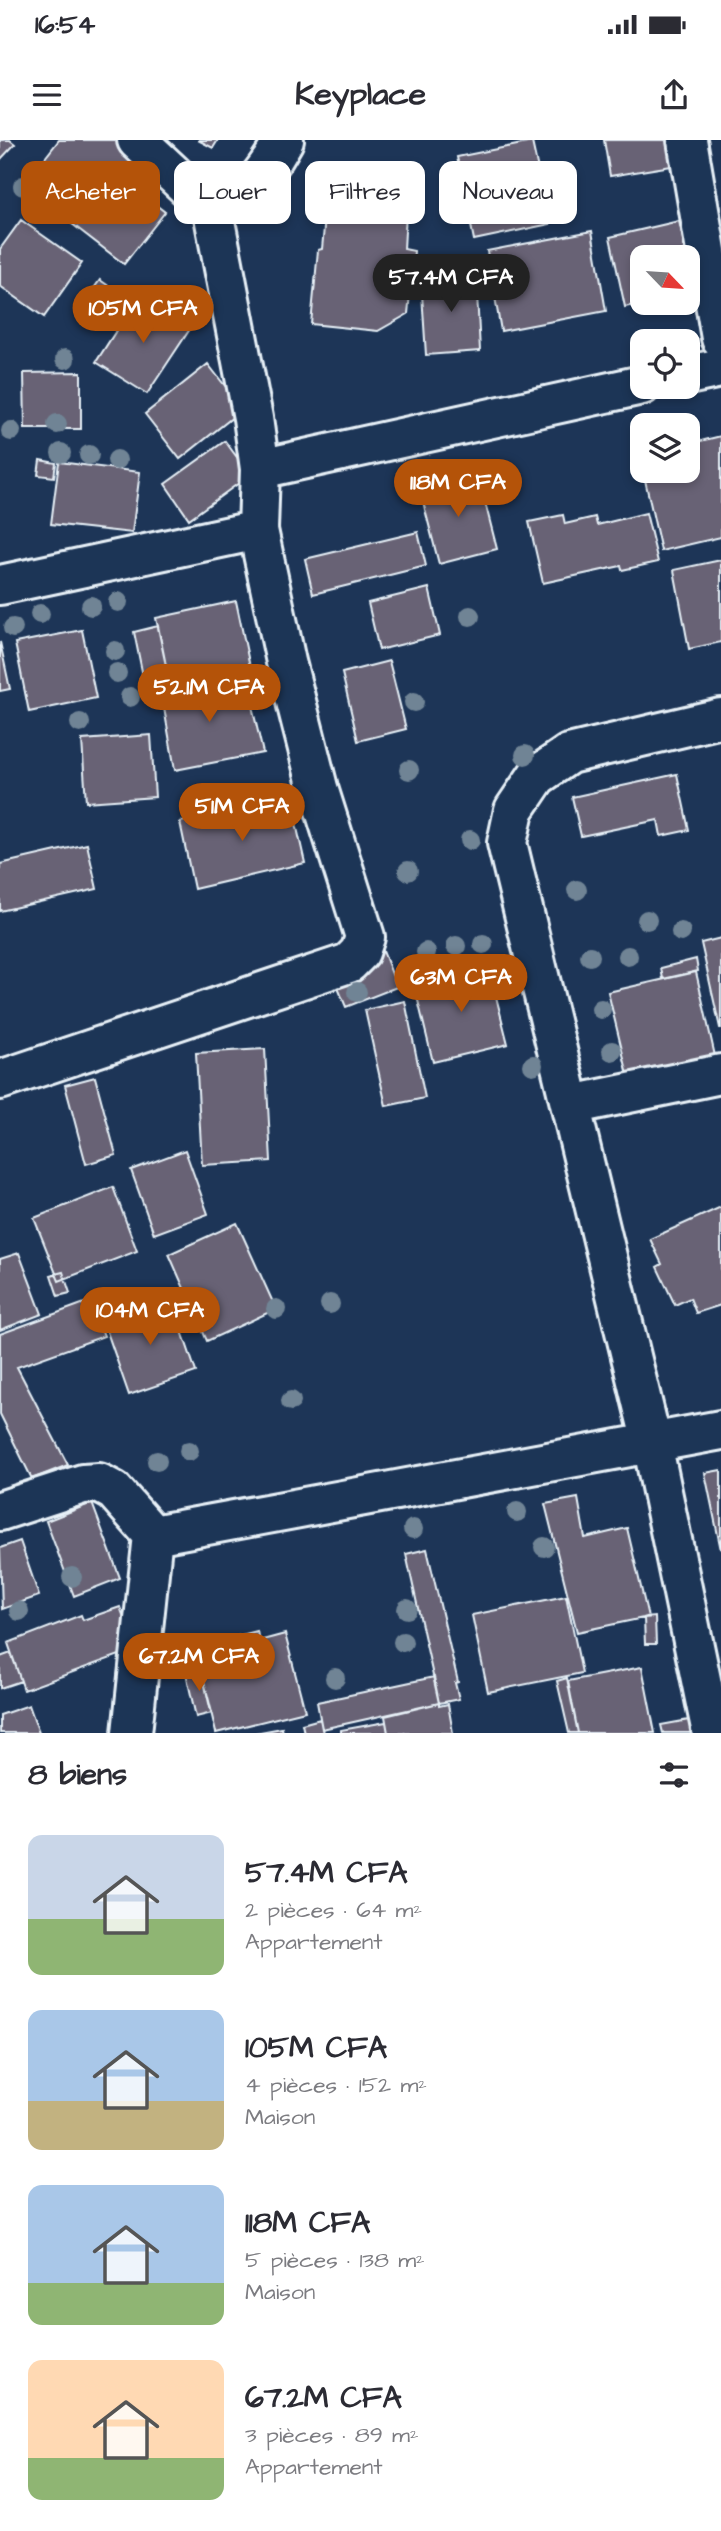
<!DOCTYPE html>
<html lang="fr">
<head>
<meta charset="utf-8">
<style>
	body { margin:0; font-family:"Architects Daughter",sans-serif; background:#f2f2f3; color:#2b2b33; height:100vh; display:flex; flex-direction:column; font-size:26px; white-space:nowrap }
	* { box-sizing:border-box; margin:0 }
	p { font-size:23px; color:#7c7c81 }
	.icon { flex:none; width:38px; height:38px; fill:none; stroke:currentColor; stroke-width:2; stroke-linecap:round; stroke-linejoin:round }
	.map { position:relative; height:1593px; overflow:hidden }
	.panel { display:flex; flex-direction:column; background:#fff; flex:1 }
	.panel>* { flex:none }
	.hud { position:absolute; left:21px; top:21px; width:679px; height:63px; display:flex; gap:14px }
	.needle { width:46px; rotate:115deg }
	.fabs { position:absolute; left:630px; top:105px; display:grid; gap:14px }
	.fabs a { display:grid; place-items:center; width:70px; height:70px; border-radius:14px; background:#fff; box-shadow:0 4px 10px #0003; font-size:35px }
	.price { position:absolute; translate:-50% -60px; padding:0 16px; border-radius:24px; background:#b45309; color:#fff; font-size:23px; line-height:46px; filter:drop-shadow(0 2px 4px #0008) }
	.price::after { content:''; position:absolute; left:50%; top:42px; width:21px; height:16px; margin-left:-10px; background:inherit; clip-path:polygon(0 0,100% 0,50% 100%) }
	.price.on { background:#222; color:#fff }
	ul { padding:0; list-style:none }
	li { display:flex; align-items:center; gap:21px; height:175px; padding:0 28px }
	li span { display:grid; place-items:center; flex:none; width:196px; height:140px; border-radius:14px; color:#555 }
	li>.icon { margin-inline-start:auto }
	span .icon { width:84px; height:84px; fill:#fffc; stroke-width:1 }
	li b { font-size:30px }
	h2 { display:flex; justify-content:space-between; align-items:center; height:84px; padding:0 28px; font-size:30px }
	.pill { padding:0 24px; border-radius:14px; background:#fff; box-shadow:0 4px 10px #0003; font-size:24px; line-height:63px }
	.pill.on { background:#b45309; color:#fff }
	.status { display:flex; justify-content:space-between; align-items:center; height:49px; padding:0 35px; background:#fff; direction:ltr }
	.status svg { height:19px; fill:currentColor }
	header { display:flex; justify-content:space-between; align-items:center; height:91px; padding:0 28px; background:#fff; font-size:32px; font-weight:700 }
	.map>svg:first-child { display:block }
	.building { fill:#676274; stroke:#e8f1f8; stroke-width:2 }
	.lines { fill:none; stroke-linecap:round; stroke-linejoin:round }
	.minor-casing { stroke:#e8f1f8; stroke-width:44 }
	.minor { stroke:#1d3557; stroke-width:38 }
	.tree { fill:#708495 }
</style>
</head>
<body>
<div class="status"><b>16:54</b><svg viewBox="0 0 49 12"><path d="M0 12V9h3v3zM5 12V6h3v6zM10 12V3h3v9zM15 12V0h3v12zM26 1h20v11H26zM47 4h2v5h-2z"/></svg></div>
<header><svg class="icon" aria-label="menu" viewBox="0 0 24 24"><path d="M4 6h16M4 12h16M4 18h16"/></svg>Keyplace<svg class="icon" aria-label="share" viewBox="0 0 24 24"><path d="M12 15V3M7 8l5-5 5 5M5 13v7h14v-7"/></svg></header>
<div class="map">
<svg width="721" height="1593" viewBox="0 0 721 1593">
	<rect width="100%" height="100%" fill="#1d3557"/>
	<filter id="ink" filterUnits="userSpaceOnUse"><feTurbulence type="fractalNoise" baseFrequency=".0143" numOctaves="2"/><feDisplacementMap in="SourceGraphic" scale="14" xChannelSelector="R" yChannelSelector="G"/><feConvolveMatrix kernelMatrix="1 2 1 2 8 2 1 2 1" color-interpolation-filters="sRGB"/></filter>
	<g filter="url(#ink)">
		<path class="building" d="M 0,0 L 10,0 L 15,4 L 0,20 Z
			M 59,0 L 150,0 L 121,38 L 165,72 L 124,124 L 23,46 Z
			M 198,0 L 218,0 L 213,8 Z
			M 604,0 L 686,0 L 690,23 L 610,36 Z
			M 532,2 L 550,84 L 474,100 L 457,17 Z
			M 326,66 L 406,73 L 404,109 L 414,111 L 408,174 L 378,191 L 311,184 L 318,110 L 322,109 Z
			M 21,80 L 82,123 L 44,177 L 0,146 L 0,109 Z
			M 679,81 L 687,117 L 642,117 L 642,163 L 625,167 L 610,97 Z
			M 592,91 L 606,171 L 501,191 L 487,111 Z
			M 688,122 L 694,151 L 688,152 Z
			M 476,134 L 480,211 L 426,215 L 421,138 Z
			M 100,140 L 116,151 L 109,163 L 92,151 Z
			M 139,155 L 190,189 L 147,254 L 96,222 Z
			M 208,224 L 243,269 L 180,319 L 145,274 Z
			M 81,232 L 81,289 L 25,289 L 24,233 Z
			M 721,296 L 721,397 L 661,411 L 643,331 L 688,331 L 688,304 Z
			M 225,301 L 250,335 L 189,379 L 165,344 Z
			M 40,320 L 56,323 L 54,337 L 38,335 Z
			M 59,322 L 140,332 L 132,393 L 51,384 Z
			M 478,335 L 497,409 L 439,424 L 420,350 Z
			M 646,373 L 658,422 L 622,430 L 621,426 L 543,443 L 529,382 L 563,375 L 565,384 L 595,377 L 597,385 Z
			M 418,392 L 426,426 L 313,454 L 305,419 Z
			M 721,420 L 721,502 L 689,509 L 674,430 Z
			M 429,448 L 440,495 L 379,510 L 368,463 Z
			M 236,461 L 250,527 L 170,545 L 156,478 Z
			M 158,486 L 170,545 L 146,551 L 134,492 Z
			M 82,490 L 96,558 L 29,572 L 15,503 Z
			M 0,502 L 10,549 L 0,551 Z
			M 389,521 L 406,589 L 358,601 L 342,533 Z
			M 225,537 L 230,558 L 249,553 L 263,613 L 175,630 L 161,551 Z
			M 151,595 L 155,657 L 86,662 L 82,600 Z
			M 677,634 L 689,690 L 661,696 L 658,680 L 581,696 L 572,657 Z
			M 290,657 L 305,723 L 194,749 L 180,682 Z
			M 87,704 L 97,749 L 0,771 L 0,724 Z
			M 721,798 L 721,888 L 720,888 L 701,803 Z
			M 383,811 L 397,847 L 346,867 L 331,831 Z
			M 696,819 L 698,831 L 663,839 L 661,828 Z
			M 488,825 L 508,904 L 433,922 L 414,844 Z
			M 696,832 L 715,916 L 628,935 L 608,852 Z
			M 405,861 L 425,958 L 386,966 L 365,870 Z
			M 265,909 L 271,1021 L 202,1025 L 196,913 Z
			M 95,937 L 116,1015 L 86,1024 L 65,945 Z
			M 185,1010 L 208,1074 L 154,1094 L 131,1030 Z
			M 113,1047 L 137,1111 L 59,1141 L 34,1078 Z
			M 721,1067 L 721,1165 L 696,1173 L 690,1158 L 675,1165 L 657,1127 L 662,1124 L 650,1099 Z
			M 237,1083 L 276,1169 L 207,1201 L 169,1114 Z
			M 19,1113 L 42,1174 L 0,1190 L 0,1119 Z
			M 63,1132 L 70,1153 L 58,1156 L 51,1135 Z
			M 171,1159 L 196,1232 L 129,1255 L 104,1183 Z
			M 90,1161 L 104,1196 L 17,1227 L 68,1325 L 32,1339 L 0,1274 L 0,1194 Z
			M 721,1330 L 721,1410 L 705,1333 Z
			M 578,1358 L 585,1398 L 627,1388 L 648,1477 L 577,1492 L 545,1364 Z
			M 92,1363 L 120,1438 L 74,1456 L 46,1381 Z
			M 20,1401 L 39,1456 L 2,1469 L 0,1408 Z
			M 427,1409 L 458,1542 L 455,1543 L 459,1559 L 439,1563 L 406,1414 Z
			M 566,1456 L 582,1533 L 488,1552 L 472,1475 Z
			M 120,1467 L 136,1509 L 24,1550 L 8,1503 L 81,1475 L 83,1480 Z
			M 655,1477 L 656,1504 L 645,1504 L 644,1478 Z
			M 257,1491 L 259,1501 L 285,1494 L 305,1571 L 216,1593 L 198,1516 L 212,1512 L 210,1503 Z
			M 11,1513 L 21,1541 L 0,1548 L 0,1517 Z
			M 642,1527 L 655,1593 L 578,1593 L 568,1541 Z
			M 201,1529 L 212,1573 L 196,1577 L 186,1533 Z
			M 434,1537 L 439,1563 L 322,1589 L 317,1562 Z
			M 567,1538 L 572,1564 L 578,1593 L 569,1593 L 557,1541 Z
			M 439,1563 L 439,1566 L 448,1564 L 453,1593 L 388,1593 L 385,1576 Z
			M 29,1565 L 39,1593 L 0,1593 L 0,1575 Z
			M 320,1579 L 323,1593 L 304,1593 L 302,1584 Z
			M 689,1580 L 692,1593 L 663,1593 L 661,1585 Z
			M 386,1582 L 388,1593 L 341,1593 L 341,1590 Z
			M 282,1588 L 283,1593 L 255,1593 Z"/>
		<g class="lines">
			<defs>
				<path id="minor" d="M 687,0 L 721,198
					M 213,71 C 254,47 260,42 284,0
					M 688,235 L 721,228
					M 260,329 L 642,245
					M 0,445 L 258,390
					M 0,940 L 349,823 L 360,812 L 365,797 L 318,648 L 286,522 L 258,390 L 260,329 L 253,278 L 213,71 L 137,0
					M 571,965 L 721,934
					M 0,1371 L 83,1344 L 99,1343 L 114,1351 L 153,1395 L 721,1290
					M 132,1593 L 153,1395
					M 712,1593 L 652,1303 L 507,703 L 514,670 L 537,636 L 569,614 L 721,578"/>
			</defs>
			<use href="#minor" class="minor-casing"/>
			<use href="#minor" class="minor"/>
		</g>
		<g class="tree">
			<circle cx="23" cy="46" r="10"/>
			<circle cx="96" cy="175" r="10"/>
			<circle cx="65" cy="219" r="10"/>
			<circle cx="57" cy="284" r="10"/>
			<circle cx="11" cy="291" r="10"/>
			<circle cx="61" cy="313" r="10"/>
			<circle cx="89" cy="315" r="10"/>
			<circle cx="117" cy="320" r="10"/>
			<circle cx="118" cy="462" r="10"/>
			<circle cx="91" cy="466" r="10"/>
			<circle cx="40" cy="474" r="10"/>
			<circle cx="470" cy="476" r="10"/>
			<circle cx="13" cy="488" r="10"/>
			<circle cx="115" cy="511" r="10"/>
			<circle cx="117" cy="533" r="10"/>
			<circle cx="130" cy="557" r="10"/>
			<circle cx="414" cy="562" r="10"/>
			<circle cx="80" cy="583" r="10"/>
			<circle cx="525" cy="615" r="10"/>
			<circle cx="409" cy="630" r="10"/>
			<circle cx="470" cy="700" r="10"/>
			<circle cx="408" cy="731" r="10"/>
			<circle cx="577" cy="750" r="10"/>
			<circle cx="647" cy="780" r="10"/>
			<circle cx="681" cy="792" r="10"/>
			<circle cx="483" cy="804" r="10"/>
			<circle cx="456" cy="806" r="10"/>
			<circle cx="426" cy="812" r="10"/>
			<circle cx="590" cy="816" r="10"/>
			<circle cx="628" cy="816" r="10"/>
			<circle cx="357" cy="852" r="10"/>
			<circle cx="601" cy="869" r="10"/>
			<circle cx="612" cy="911" r="10"/>
			<circle cx="533" cy="925" r="10"/>
			<circle cx="330" cy="1164" r="10"/>
			<circle cx="276" cy="1169" r="10"/>
			<circle cx="291" cy="1261" r="10"/>
			<circle cx="189" cy="1311" r="10"/>
			<circle cx="157" cy="1321" r="10"/>
			<circle cx="517" cy="1372" r="10"/>
			<circle cx="413" cy="1389" r="10"/>
			<circle cx="544" cy="1407" r="10"/>
			<circle cx="72" cy="1437" r="10"/>
			<circle cx="407" cy="1469" r="10"/>
			<circle cx="19" cy="1471" r="10"/>
			<circle cx="403" cy="1502" r="10"/>
			<circle cx="335" cy="1538" r="10"/>
		</g>
	</g>
</svg>
<div class="fabs">
<a><svg class="needle" viewBox="-14 -14 28 28"><path d="M0-13l5 13h-10z" fill="#e53935"/><path d="M0 13l5-13h-10z" fill="#7c7c81"/></svg></a>
<a><svg class="icon" aria-label="locate" viewBox="0 0 24 24"><circle cx="12" cy="12" r="6"/><path d="M12 2v4M12 18v4M2 12h4M18 12h4"/></svg></a>
<a><svg class="icon" aria-label="layers" viewBox="0 0 24 24"><path d="M12 4l9 5-9 5-9-5zM3 14l9 5 9-5"/></svg></a>
</div>
<b class="price on" style="left:451px;top:174px">57.4M CFA</b>
<b class="price" style="left:143px;top:205px">105M CFA</b>
<b class="price" style="left:458px;top:379px">118M CFA</b>
<b class="price" style="left:209px;top:584px">52.1M CFA</b>
<b class="price" style="left:242px;top:703px">51M CFA</b>
<b class="price" style="left:461px;top:874px">63M CFA</b>
<b class="price" style="left:150px;top:1207px">104M CFA</b>
<b class="price" style="left:199px;top:1553px">67.2M CFA</b>
<div class="hud">
<a class="pill on">Acheter</a>
<a class="pill">Louer</a>
<a class="pill">Filtres</a>
<a class="pill">Nouveau</a>
</div>
</div>
<section class="panel">
<h2>8 biens<svg class="icon" aria-label="filters" viewBox="0 0 24 24"><path d="M4 7h16M4 17h16"/><circle cx="9" cy="7" r="2"/><circle cx="15" cy="17" r="2"/></svg></h2>
<ul>
<li><span style="background:linear-gradient(#c9d6e8 60%,#8fb573 0)"><svg class="icon" aria-label="home" viewBox="0 0 24 24"><path d="M3 11l9-7 9 7M6 9v11h12V9"/></svg></span><div><b>57.4M CFA</b><p>2 pièces · 64 m²</p><p>Appartement</p></div></li>
<li><span style="background:linear-gradient(#a9c7e8 65%,#c2b280 0)"><svg class="icon" aria-label="home" viewBox="0 0 24 24"><path d="M3 11l9-7 9 7M6 9v11h12V9"/></svg></span><div><b>105M CFA</b><p>4 pièces · 152 m²</p><p>Maison</p></div></li>
<li><span style="background:linear-gradient(#a9c7e8 70%,#8fb573 0)"><svg class="icon" aria-label="home" viewBox="0 0 24 24"><path d="M3 11l9-7 9 7M6 9v11h12V9"/></svg></span><div><b>118M CFA</b><p>5 pièces · 138 m²</p><p>Maison</p></div></li>
<li><span style="background:linear-gradient(#ffd9b3 70%,#8fb573 0)"><svg class="icon" aria-label="home" viewBox="0 0 24 24"><path d="M3 11l9-7 9 7M6 9v11h12V9"/></svg></span><div><b>67.2M CFA</b><p>3 pièces · 89 m²</p><p>Appartement</p></div></li>
</ul>
</section>
</body>
</html>
